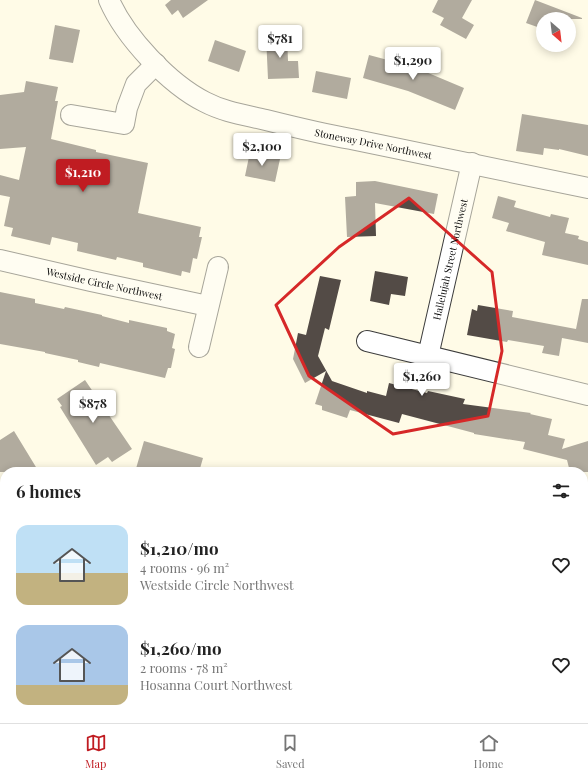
<!DOCTYPE html>
<html lang="en">
<head>
<meta charset="utf-8">
<style>
	body { margin:0; font-family:"Playfair Display",serif; background:#f2f2f2; color:#222; height:100vh; display:flex; flex-direction:column; font-size:15px; white-space:nowrap }
	* { box-sizing:border-box; margin:0 }
	p { font-size:13px; color:#767676 }
	.icon { flex:none; width:22px; height:22px; fill:none; stroke:currentColor; stroke-width:2; stroke-linecap:round; stroke-linejoin:round }
	.map { position:relative; flex:1; overflow:hidden }
	.drawer { position:absolute; left:0px; top:467px; width:588px; height:256px; display:flex; flex-direction:column; background:#fff; border-radius:16px 16px 0 0; box-shadow:0 2px 10px #0003 }
	.drawer>* { flex:none }
	.needle { width:26px; rotate:152deg }
	.tools { position:absolute; left:536px; top:12px; display:grid; gap:8px }
	.tools a { display:grid; place-items:center; width:40px; height:40px; border-radius:50%; background:#fff; box-shadow:0 2px 10px #0003; font-size:20px }
	.price { position:absolute; translate:-50% -34px; padding:0 9px; border-radius:4px; background:#fff; color:#222; font-size:13px; line-height:26px; filter:drop-shadow(0 1px 2px #0008) }
	.price::after { content:''; position:absolute; left:50%; top:24px; width:12px; height:9px; margin-left:-6px; background:inherit; clip-path:polygon(0 0,100% 0,50% 100%) }
	.price.current { background:#c01c22; color:#fff }
	ul { padding:0; list-style:none }
	li { display:flex; align-items:center; gap:12px; height:100px; padding:0 16px }
	li span { display:grid; place-items:center; flex:none; width:112px; height:80px; border-radius:12px; color:#555 }
	li>.icon { margin-inline-start:auto }
	span .icon { width:48px; height:48px; fill:#fffc; stroke-width:1 }
	li b { font-size:17px }
	h2 { display:flex; justify-content:space-between; align-items:center; height:48px; padding:0 16px; font-size:17px }
	.tabs { display:flex; justify-content:space-around; align-items:center; height:56px; border-top:1px solid #e0e0e0; background:#fff; font-size:11px; color:#767676 }
	.tabs a { display:grid; justify-items:center; gap:2px }
	.tabs .current { color:#c01c22 }
	.map>svg:first-child { display:block }
	.building { fill:#534b46 }
	.lines { fill:none; stroke-linecap:round; stroke-linejoin:round }
	.minor-casing { stroke:#3d3d3d; stroke-width:22 }
	.minor { stroke:#fff; stroke-width:20 }
	.marked { fill:none; stroke:#d62828; stroke-width:3; stroke-linejoin:round }
	.labels { text-anchor:middle; stroke-width:4; stroke-linejoin:round; paint-order:stroke }
	.street-label { font-size:10px; fill:#0a0a0a; stroke:#fff }
</style>
</head>
<body>
<div class="map">
<svg width="588" height="723" viewBox="0 0 588 723">
	<rect width="100%" height="100%" fill="#fffbe7"/>
	<path class="building" d="M 171,0 L 208,0 L 183,18 L 178,10 L 172,15 L 165,5 Z
		M 438,0 L 472,0 L 462,18 L 474,25 L 466,39 L 440,25 L 444,18 L 432,12 Z
		M 535,0 L 582,18 L 582,19 L 543,19 L 543,29 L 526,23 Z
		M 55,25 L 80,30 L 73,63 L 49,59 Z
		M 287,35 L 288,61 L 298,61 L 299,78 L 268,79 L 266,36 Z
		M 215,40 L 246,51 L 239,72 L 208,61 Z
		M 369,55 L 414,67 L 464,88 L 455,110 L 408,91 L 363,78 Z
		M 316,71 L 351,78 L 347,99 L 312,92 Z
		M 26,81 L 58,87 L 55,101 L 58,101 L 51,139 L 96,150 L 96,152 L 148,163 L 138,213 L 201,227 L 199,237 L 202,237 L 197,259 L 193,258 L 190,273 L 182,271 L 181,276 L 143,267 L 143,263 L 117,257 L 116,260 L 77,251 L 78,243 L 52,237 L 50,245 L 11,236 L 13,228 L 4,226 L 10,197 L 0,195 L 0,175 L 19,180 L 26,147 L 0,149 L 0,95 L 24,92 Z
		M 522,114 L 588,125 L 588,156 L 559,149 L 559,150 L 544,148 L 543,155 L 516,151 Z
		M 250,152 L 280,159 L 275,182 L 245,176 Z
		M 375,181 L 438,194 L 434,214 L 375,203 L 376,236 L 347,237 L 345,197 L 356,196 L 356,182 Z
		M 498,196 L 516,201 L 514,207 L 550,217 L 551,214 L 569,218 L 565,233 L 579,236 L 578,239 L 588,242 L 588,265 L 542,255 L 545,242 L 506,231 L 509,223 L 492,218 Z
		M 375,271 L 408,277 L 405,296 L 391,294 L 389,305 L 370,301 Z
		M 320,276 L 341,280 L 329,330 L 325,328 L 318,356 L 332,381 L 367,393 L 367,391 L 386,396 L 389,383 L 427,393 L 428,391 L 465,399 L 463,404 L 531,413 L 530,414 L 552,419 L 548,435 L 565,439 L 562,449 L 588,441 L 588,472 L 570,472 L 567,460 L 523,449 L 525,442 L 474,434 L 474,433 L 402,414 L 399,423 L 350,410 L 347,418 L 322,410 L 322,406 L 315,404 L 326,371 L 305,383 L 293,359 L 298,333 L 306,335 Z
		M 0,292 L 35,299 L 35,303 L 64,309 L 65,307 L 102,315 L 102,316 L 129,323 L 129,320 L 167,328 L 167,331 L 175,334 L 172,348 L 175,349 L 171,368 L 168,368 L 165,378 L 100,363 L 99,367 L 78,362 L 78,360 L 45,353 L 45,352 L 0,344 Z
		M 582,299 L 588,299 L 588,343 L 562,338 L 559,356 L 542,353 L 544,346 L 508,340 L 507,342 L 467,335 L 472,309 L 477,311 L 478,305 L 513,311 L 512,317 L 576,329 Z
		M 85,380 L 132,449 L 112,462 L 108,457 L 96,465 L 60,407 L 62,406 L 57,399 Z
		M 14,431 L 39,472 L 0,472 L 0,440 Z
		M 144,441 L 203,458 L 199,472 L 135,472 Z"/>
	<g class="lines">
		<defs>
			<g id="minor">
				<path id="s1" d="M 109,0 C 125,37 169,84 205,102 C 224,112 245,115 266,120 C 294,127 322,134 351,139 C 430,155 509,171 588,188"/>
				<path d="M 71,115 L 124,124 L 127,108 L 136,84 L 156,64"/>
				<path id="s2" d="M 0,260 L 91,281 L 208,306"/>
				<path d="M 367,341 L 588,395"/>
				<path d="M 199,347 L 218,267"/>
				<path id="s3" d="M 428,356 L 472,163"/>
				<path d="M 0,550 L 5,545"/>
				<path d="M 286,718 L 287,723"/>
			</g>
		</defs>
		<use href="#minor" class="minor-casing"/>
		<use href="#minor" class="minor"/>
	</g>
	<path d="M0 0H588V723H0ZM 409,198 L 492,272 L 502,351 L 488,416 L 393,434 L 309,376 L 276,305 L 339,247 Z" fill="#fffbe7" fill-opacity=".55" fill-rule="evenodd"/>
	<path class="marked" d="M 409,198 L 492,272 L 502,351 L 488,416 L 393,434 L 309,376 L 276,305 L 339,247 Z"/>
	<g class="labels">
		<g class="street-label">
			<text dy="4" stroke="none"><textPath href="#s1" startOffset="316">Stoneway Drive Northwest</textPath></text>
			<text dy="4" stroke="none"><textPath href="#s3" startOffset="99">Hallelujah Street Northwest</textPath></text>
			<text dy="4" stroke="none"><textPath href="#s2" startOffset="107">Westside Circle Northwest</textPath></text>
		</g>
	</g>
</svg>
<div class="tools">
<a><svg class="needle" viewBox="-14 -14 28 28"><path d="M0-13l5 13h-10z" fill="#e53935"/><path d="M0 13l5-13h-10z" fill="#767676"/></svg></a>
</div>
<b class="price" style="left:280px;top:59px">$781</b>
<b class="price" style="left:413px;top:81px">$1,290</b>
<b class="price" style="left:262px;top:167px">$2,100</b>
<b class="price current" style="left:83px;top:193px">$1,210</b>
<b class="price" style="left:422px;top:397px">$1,260</b>
<b class="price" style="left:93px;top:424px">$878</b>
<section class="drawer">
<h2>6 homes<svg class="icon" aria-label="filters" viewBox="0 0 24 24"><path d="M4 7h16M4 17h16"/><circle cx="9" cy="7" r="2"/><circle cx="15" cy="17" r="2"/></svg></h2>
<ul>
<li><span style="background:linear-gradient(#bfe0f5 60%,#c2b280 0)"><svg class="icon" aria-label="home" viewBox="0 0 24 24"><path d="M3 11l9-7 9 7M6 9v11h12V9"/></svg></span><div><b>$1,210/mo</b><p>4 rooms · 96 m²</p><p>Westside Circle Northwest</p></div><svg class="icon" aria-label="heart" viewBox="0 0 24 24"><path d="M12 20l-8-8c-3-5 5-10 8-4 3-6 11-1 8 4z"/></svg></li>
<li><span style="background:linear-gradient(#a9c7e8 75%,#c2b280 0)"><svg class="icon" aria-label="home" viewBox="0 0 24 24"><path d="M3 11l9-7 9 7M6 9v11h12V9"/></svg></span><div><b>$1,260/mo</b><p>2 rooms · 78 m²</p><p>Hosanna Court Northwest</p></div><svg class="icon" aria-label="heart" viewBox="0 0 24 24"><path d="M12 20l-8-8c-3-5 5-10 8-4 3-6 11-1 8 4z"/></svg></li>
</ul>
</section>
</div>
<nav class="tabs">
<a class="current"><svg class="icon" aria-label="map" viewBox="0 0 24 24"><path d="M3 6l6-2 6 2 6-2v14l-6 2-6-2-6 2zM9 4v14M15 6v14"/></svg>Map</a>
<a><svg class="icon" aria-label="saved" viewBox="0 0 24 24"><path d="M7 4h10v16l-5-4-5 4z"/></svg>Saved</a>
<a><svg class="icon" aria-label="home" viewBox="0 0 24 24"><path d="M3 11l9-7 9 7M6 9v11h12V9"/></svg>Home</a>
</nav>
</body>
</html>
